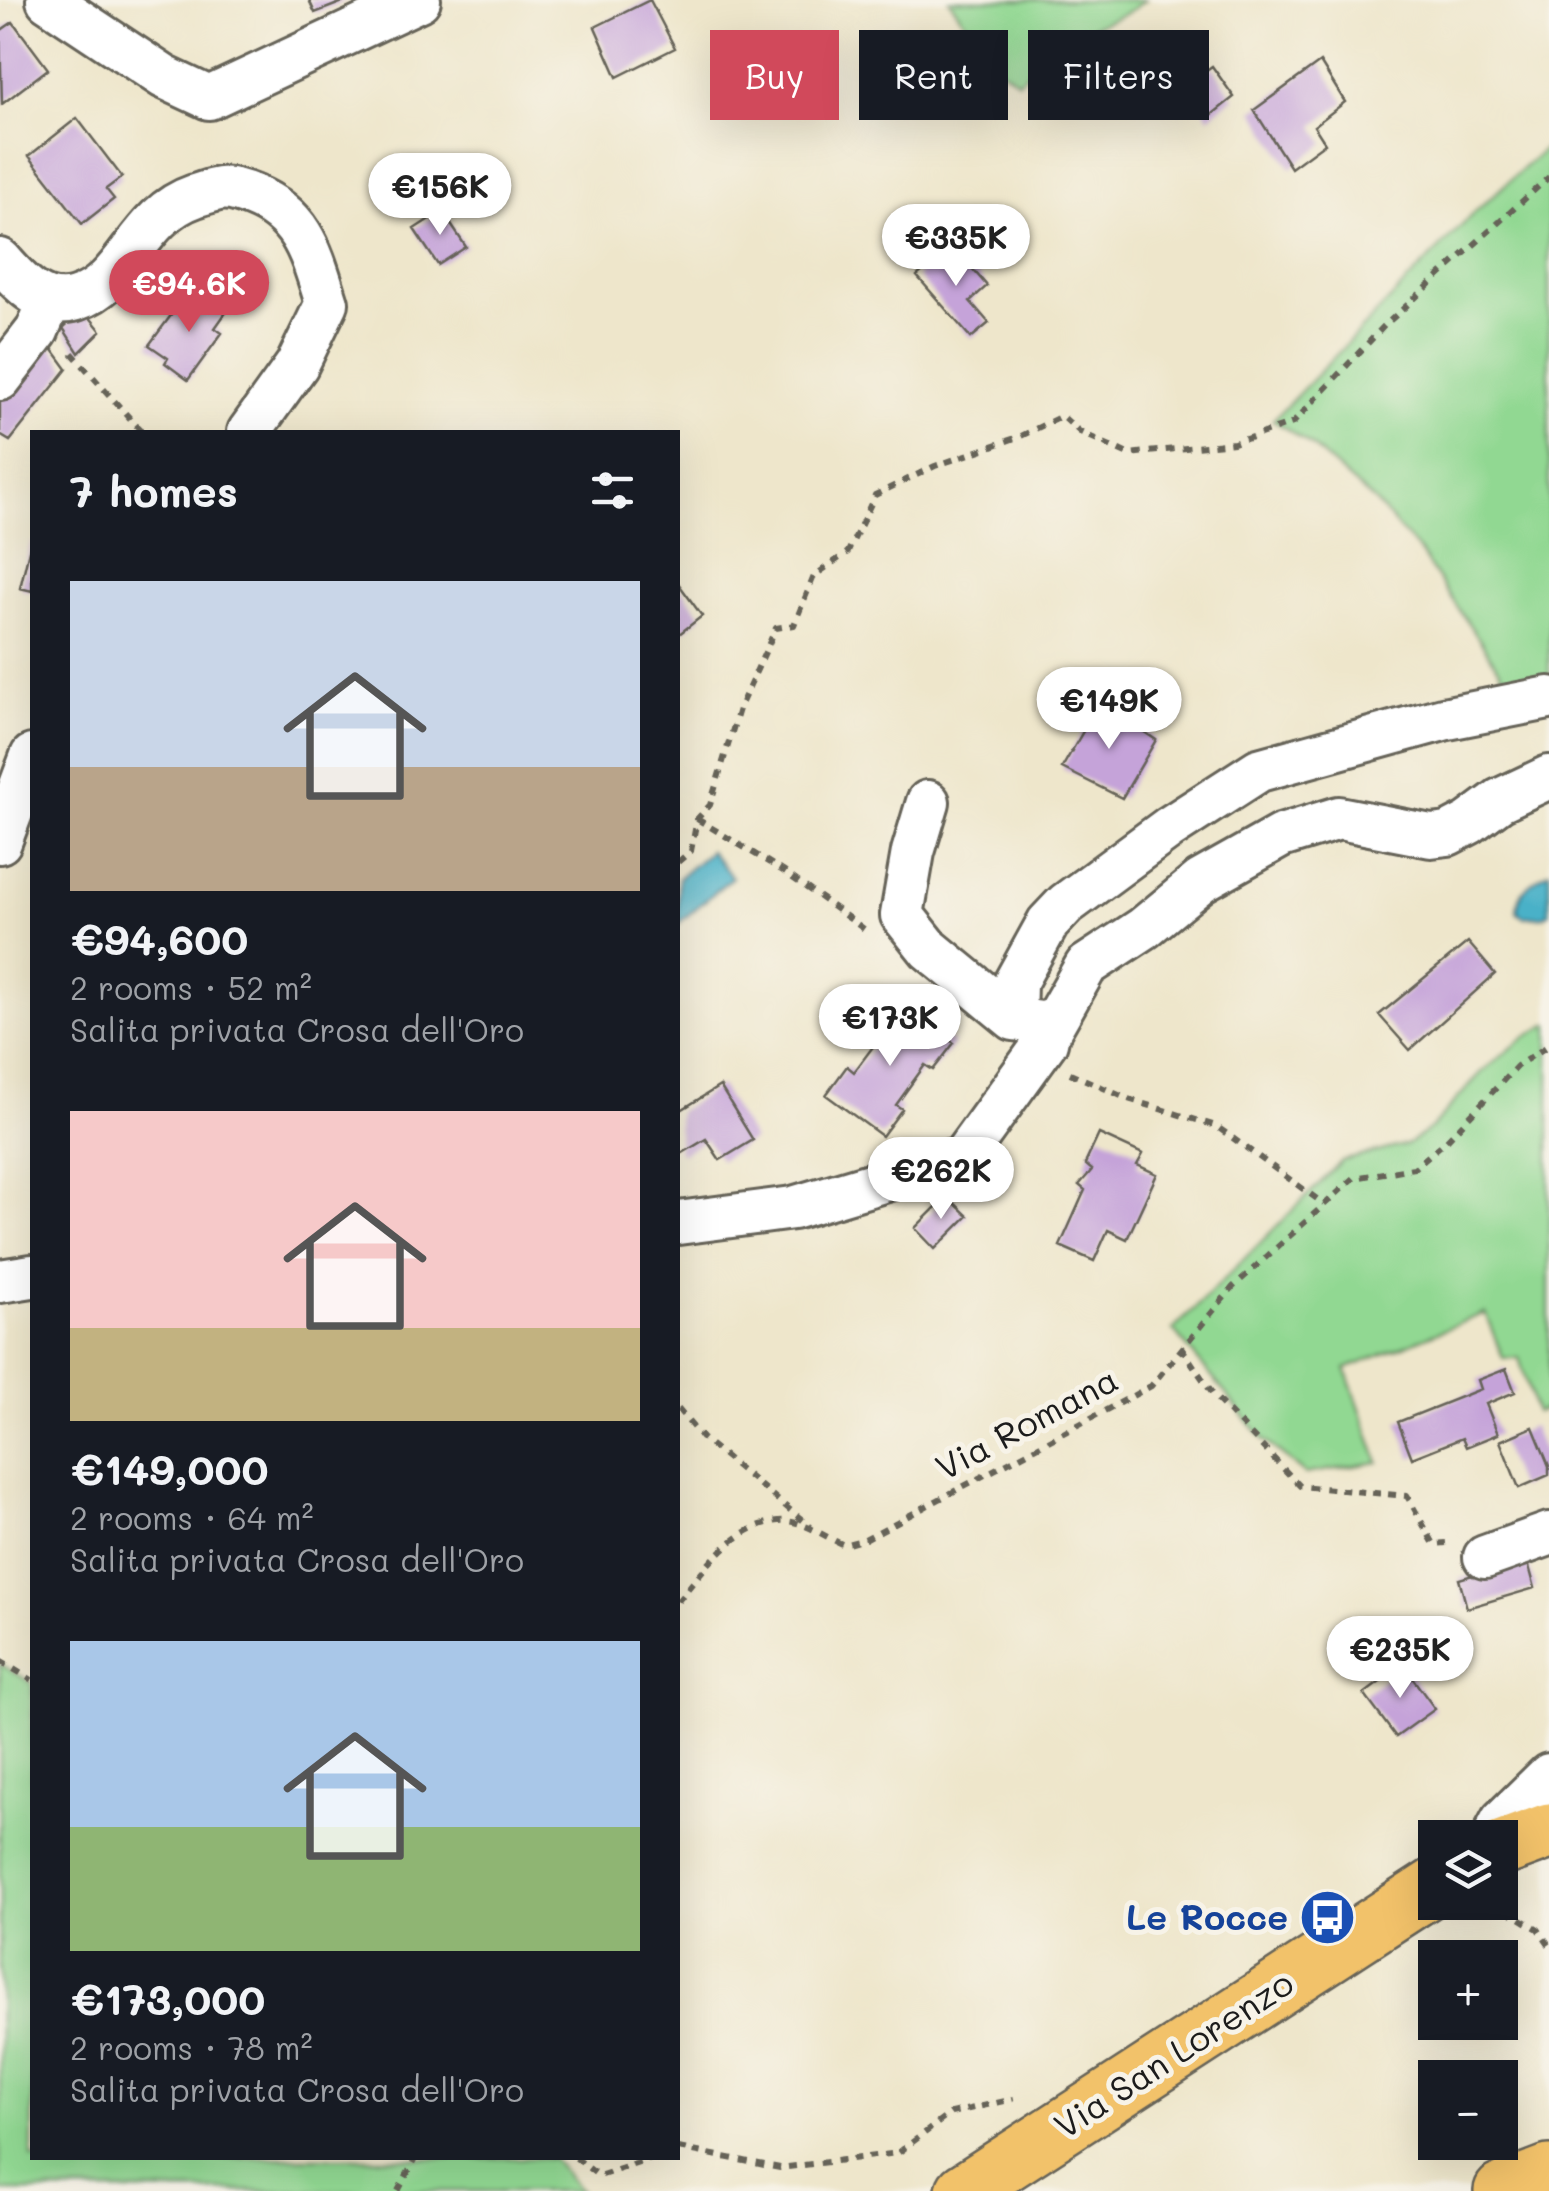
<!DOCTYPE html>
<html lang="en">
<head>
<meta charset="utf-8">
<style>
	body { margin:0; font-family:Mali,sans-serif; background:#20242c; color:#f1f3f6; height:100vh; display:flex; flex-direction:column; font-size:38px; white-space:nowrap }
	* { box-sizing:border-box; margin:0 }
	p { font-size:32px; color:#9ea1a6 }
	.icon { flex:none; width:55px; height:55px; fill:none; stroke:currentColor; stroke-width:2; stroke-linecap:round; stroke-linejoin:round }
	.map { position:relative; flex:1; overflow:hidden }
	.sheet { position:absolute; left:30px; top:430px; width:650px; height:1730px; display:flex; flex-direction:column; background:#171b24; border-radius:0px; box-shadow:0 10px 40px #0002 }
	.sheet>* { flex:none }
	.hud { position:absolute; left:710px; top:30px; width:688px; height:90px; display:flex; gap:20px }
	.buttons { position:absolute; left:1418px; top:1820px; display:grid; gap:20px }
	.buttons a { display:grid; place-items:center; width:100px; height:100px; border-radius:0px; background:#171b24; box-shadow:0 10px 40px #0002; font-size:50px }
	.price { position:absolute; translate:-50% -85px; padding:0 22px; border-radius:35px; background:#fff; color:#222; font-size:32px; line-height:65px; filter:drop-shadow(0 2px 5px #0008) }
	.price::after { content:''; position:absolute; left:50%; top:60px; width:30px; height:22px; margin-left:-15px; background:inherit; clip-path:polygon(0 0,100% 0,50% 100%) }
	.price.current { background:#d1495b; color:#fff }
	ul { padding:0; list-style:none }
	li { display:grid; align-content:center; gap:20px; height:530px; padding:0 40px }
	li span { display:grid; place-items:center; height:310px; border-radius:0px; color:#555 }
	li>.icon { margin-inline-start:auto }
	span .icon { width:180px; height:180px; fill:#fffc; stroke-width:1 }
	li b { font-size:42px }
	h2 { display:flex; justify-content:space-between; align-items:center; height:120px; padding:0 40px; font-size:42px }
	.pill { padding:0 35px; border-radius:0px; background:#171b24; box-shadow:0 10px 40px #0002; font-size:35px; line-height:90px }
	.pill.current { background:#d1495b; color:#fff }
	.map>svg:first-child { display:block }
	.green { fill:#91d892; stroke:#567a57; stroke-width:2.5 }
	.water { fill:#49b1c8; stroke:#326672; stroke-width:2.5 }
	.building { fill:#c5a3d9 }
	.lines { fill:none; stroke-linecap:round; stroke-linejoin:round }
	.minor-casing { stroke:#666359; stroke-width:48 }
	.major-casing { stroke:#666359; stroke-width:60 }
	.path { stroke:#666359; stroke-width:6; stroke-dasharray:8 8; stroke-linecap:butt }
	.minor { stroke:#fff; stroke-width:42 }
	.major { stroke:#f2c26a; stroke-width:55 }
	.labels { text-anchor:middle; stroke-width:10; stroke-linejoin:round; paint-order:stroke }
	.street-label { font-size:35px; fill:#1c1c1c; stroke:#f7f3e8 }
	.transit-label { font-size:35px; font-weight:bold; fill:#164399; stroke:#f7f3e8; text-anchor:end }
</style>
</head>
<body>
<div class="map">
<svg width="1549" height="2191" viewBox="0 0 1549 2191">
	<rect width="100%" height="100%" fill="#f7f3e8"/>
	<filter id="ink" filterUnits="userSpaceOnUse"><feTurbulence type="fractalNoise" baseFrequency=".01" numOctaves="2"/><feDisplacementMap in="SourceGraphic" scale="20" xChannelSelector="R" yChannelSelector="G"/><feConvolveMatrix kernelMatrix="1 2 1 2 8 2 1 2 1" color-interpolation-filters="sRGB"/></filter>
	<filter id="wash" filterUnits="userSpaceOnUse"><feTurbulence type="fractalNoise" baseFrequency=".0048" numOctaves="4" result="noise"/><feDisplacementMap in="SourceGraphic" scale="40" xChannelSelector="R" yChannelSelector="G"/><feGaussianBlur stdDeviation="2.25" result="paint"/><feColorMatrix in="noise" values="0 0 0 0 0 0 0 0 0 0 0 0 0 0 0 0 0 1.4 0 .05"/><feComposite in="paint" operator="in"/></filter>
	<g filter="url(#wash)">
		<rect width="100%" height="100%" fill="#eee6cb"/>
		<path class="green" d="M 949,0 L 1145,0 L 1127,13 L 1079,32 L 1018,81 L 998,67 Z
			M 1549,145 L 1549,684 L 1510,685 L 1420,552 L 1374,501 L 1312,446 L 1273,420 L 1477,210 Z
			M 1549,1024 L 1549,1408 L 1536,1413 L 1519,1358 L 1503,1358 L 1485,1313 L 1346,1369 L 1379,1462 L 1305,1474 L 1264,1440 L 1173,1330 L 1342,1161 L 1408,1144 L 1431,1128 L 1482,1072 L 1525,1037 Z
			M 0,1664 L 32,1683 L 32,2158 L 552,2158 L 580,2191 L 0,2191 Z"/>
		<path class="water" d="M 710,851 L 732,877 L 678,924 L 678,878 Z
			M 1549,871 L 1549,913 L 1544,916 L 1523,917 L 1517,911 C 1518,890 1532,881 1549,871 Z"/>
		<g id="blocks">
			<path class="building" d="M 309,0 L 348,0 L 315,13 Z
				M 650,0 L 675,48 L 617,77 L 595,27 Z
				M 13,22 L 48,69 L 2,104 L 0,31 Z
				M 1320,62 L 1345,102 L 1314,126 L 1325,143 L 1291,168 L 1254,110 Z
				M 1212,66 L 1234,97 L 1209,117 L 1187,84 Z
				M 77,118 L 122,177 L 106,189 L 114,199 L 82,224 L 29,156 Z
				M 442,211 L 466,247 L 438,265 L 414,229 Z
				M 952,245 L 987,286 L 970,301 L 989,323 L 971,338 L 917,276 Z
				M 201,293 L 227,311 L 215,328 L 222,333 L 188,380 L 165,363 L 168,358 L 149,345 L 181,302 L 190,308 Z
				M 83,309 L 101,331 L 79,353 L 63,328 Z
				M 48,343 L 67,369 L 10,441 L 0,435 L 0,399 Z
				M 31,542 L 32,542 L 32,591 L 20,588 Z
				M 678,583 L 702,616 L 678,635 Z
				M 1100,702 L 1156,740 L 1122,798 L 1062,768 Z
				M 1468,942 L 1495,974 L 1410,1050 L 1379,1015 Z
				M 898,1002 L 954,1043 L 933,1070 L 925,1065 L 896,1105 L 902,1109 L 882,1136 L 826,1095 L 847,1066 L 854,1072 L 884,1032 L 879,1028 Z
				M 720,1086 L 753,1140 L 720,1160 L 706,1139 L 681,1154 L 678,1149 L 678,1112 Z
				M 1099,1134 L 1143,1154 L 1137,1165 L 1157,1174 L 1127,1239 L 1108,1230 L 1094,1261 L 1060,1246 L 1085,1190 L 1079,1185 L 1092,1170 L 1085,1164 Z
				M 947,1196 L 968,1216 L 935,1249 L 915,1228 Z
				M 1506,1369 L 1515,1392 L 1486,1404 L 1498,1434 L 1466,1447 L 1462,1438 L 1412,1458 L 1398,1422 L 1481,1389 L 1478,1380 Z
				M 1533,1427 L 1549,1466 L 1549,1475 L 1519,1488 L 1500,1441 Z
				M 1527,1559 L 1535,1588 L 1467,1608 L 1459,1579 Z
				M 1403,1665 L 1435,1709 L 1396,1737 L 1364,1694 Z"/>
		</g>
	</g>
	<g filter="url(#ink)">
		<use href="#blocks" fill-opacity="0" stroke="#666359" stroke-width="2.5"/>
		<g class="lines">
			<defs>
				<path id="minor" d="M 48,0 L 164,77 L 209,98 L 419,0
					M 0,260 C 19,282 43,310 76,299 C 129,282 136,216 195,196 C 222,187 226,185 253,196 C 304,216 312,256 327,303 L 297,365 L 249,432
					M 0,379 L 37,331 L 50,300
					M 0,842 L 32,756
					M 1014,1019 L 1015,983 L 1048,923 L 1066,904 L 1169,828 L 1259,770 L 1443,719 L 1549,698
					M 1048,1033 L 1086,966 L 1144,928 L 1201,881 L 1281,836 L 1339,818 L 1431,836 L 1448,834 L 1469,823 L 1500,800 L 1549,777
					M 678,1223 L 793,1208 L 963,1157 L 1046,1042 L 1048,1033 L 1041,1023 L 1014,1019 L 929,949 L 902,915 L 913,852 L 928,802
					M 0,1281 L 32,1276
					M 1485,1557 L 1549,1534
					M 1493,1838 L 1502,1821 L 1549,1775"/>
				<path id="major" d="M 1500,1849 L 1549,1831
					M 964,2191 L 1435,1886
					M 1502,2191 L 1549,2173"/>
			</defs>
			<use href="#minor" class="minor-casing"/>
			<use href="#major" class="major-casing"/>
			<path class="path" d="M 72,353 L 142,432
				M 697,819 L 783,871 L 864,929
				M 678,862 L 691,851 L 697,819 L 710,805 L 739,709 L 776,628 L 794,625 L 814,576 L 848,552 L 875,495 L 935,466 L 1021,436 L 1062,416 L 1080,432 L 1128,454 L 1234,443 L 1293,423 L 1384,326 L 1549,177
				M 1070,1073 L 1128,1099 L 1216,1126 L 1324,1204
				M 1181,1347 L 1214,1396 L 1300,1486 L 1407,1496 L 1434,1544 L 1446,1543
				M 678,1409 L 702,1438 L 811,1527
				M 678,1601 C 704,1569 735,1525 779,1521 C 801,1519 825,1537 844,1545 L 865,1539 L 1151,1386 L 1233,1287 L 1354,1178 L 1414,1168 L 1446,1141 L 1517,1066 L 1549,1045
				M 0,1661 L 32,1680
				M 1493,1902 L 1538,1929 L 1549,1945
				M 678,2148 L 780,2168 L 898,2153 L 951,2113 L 1014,2099
				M 576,2158 L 599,2176 L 654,2158
				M 398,2191 L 416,2158"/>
			<use href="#minor" class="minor"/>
			<use href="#major" class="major"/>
		</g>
	</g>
	<defs>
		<symbol id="bus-disc" viewBox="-11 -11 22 22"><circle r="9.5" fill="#1a4fb4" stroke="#f7f3e8"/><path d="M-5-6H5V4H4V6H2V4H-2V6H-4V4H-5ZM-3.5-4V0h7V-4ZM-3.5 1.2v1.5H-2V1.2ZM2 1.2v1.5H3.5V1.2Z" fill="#fff"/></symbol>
	</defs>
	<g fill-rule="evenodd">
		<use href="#bus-disc" x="1296" y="1886" width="63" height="63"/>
	</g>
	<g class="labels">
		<g class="street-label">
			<text transform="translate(1027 1424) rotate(-28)" y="12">Via Romana</text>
			<text transform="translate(1174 2055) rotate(-33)" y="12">Via San Lorenzo</text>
		</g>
		<g class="transit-label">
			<text x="1288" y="1930">Le Rocce</text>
		</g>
	</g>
</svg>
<div class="buttons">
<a><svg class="icon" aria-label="layers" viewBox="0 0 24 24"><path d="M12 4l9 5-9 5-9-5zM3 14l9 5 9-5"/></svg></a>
<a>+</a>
<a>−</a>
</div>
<b class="price" style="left:440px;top:238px">€156K</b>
<b class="price" style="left:956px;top:289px">€335K</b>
<b class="price current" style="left:189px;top:335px">€94.6K</b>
<b class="price" style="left:1109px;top:752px">€149K</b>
<b class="price" style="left:890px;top:1069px">€173K</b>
<b class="price" style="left:941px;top:1222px">€262K</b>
<b class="price" style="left:1400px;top:1701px">€235K</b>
<div class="hud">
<a class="pill current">Buy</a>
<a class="pill">Rent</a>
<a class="pill">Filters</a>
</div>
<section class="sheet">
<h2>7 homes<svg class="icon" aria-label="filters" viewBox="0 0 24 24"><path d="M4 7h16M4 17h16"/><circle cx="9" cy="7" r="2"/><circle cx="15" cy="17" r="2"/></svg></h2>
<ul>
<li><span style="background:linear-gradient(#c9d6e8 60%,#b9a48a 0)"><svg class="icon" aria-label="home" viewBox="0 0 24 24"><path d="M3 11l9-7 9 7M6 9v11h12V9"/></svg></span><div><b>€94,600</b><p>2 rooms · 52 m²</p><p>Salita privata Crosa dell'Oro</p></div></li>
<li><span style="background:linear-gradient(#f6c9c9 70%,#c2b280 0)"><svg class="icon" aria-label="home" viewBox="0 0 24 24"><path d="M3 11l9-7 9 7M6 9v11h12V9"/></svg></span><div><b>€149,000</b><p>2 rooms · 64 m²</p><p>Salita privata Crosa dell'Oro</p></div></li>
<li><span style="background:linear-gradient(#a9c7e8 60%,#8fb573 0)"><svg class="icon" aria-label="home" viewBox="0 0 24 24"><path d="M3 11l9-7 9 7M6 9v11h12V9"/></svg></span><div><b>€173,000</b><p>2 rooms · 78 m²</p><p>Salita privata Crosa dell'Oro</p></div></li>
</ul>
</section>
</div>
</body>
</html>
